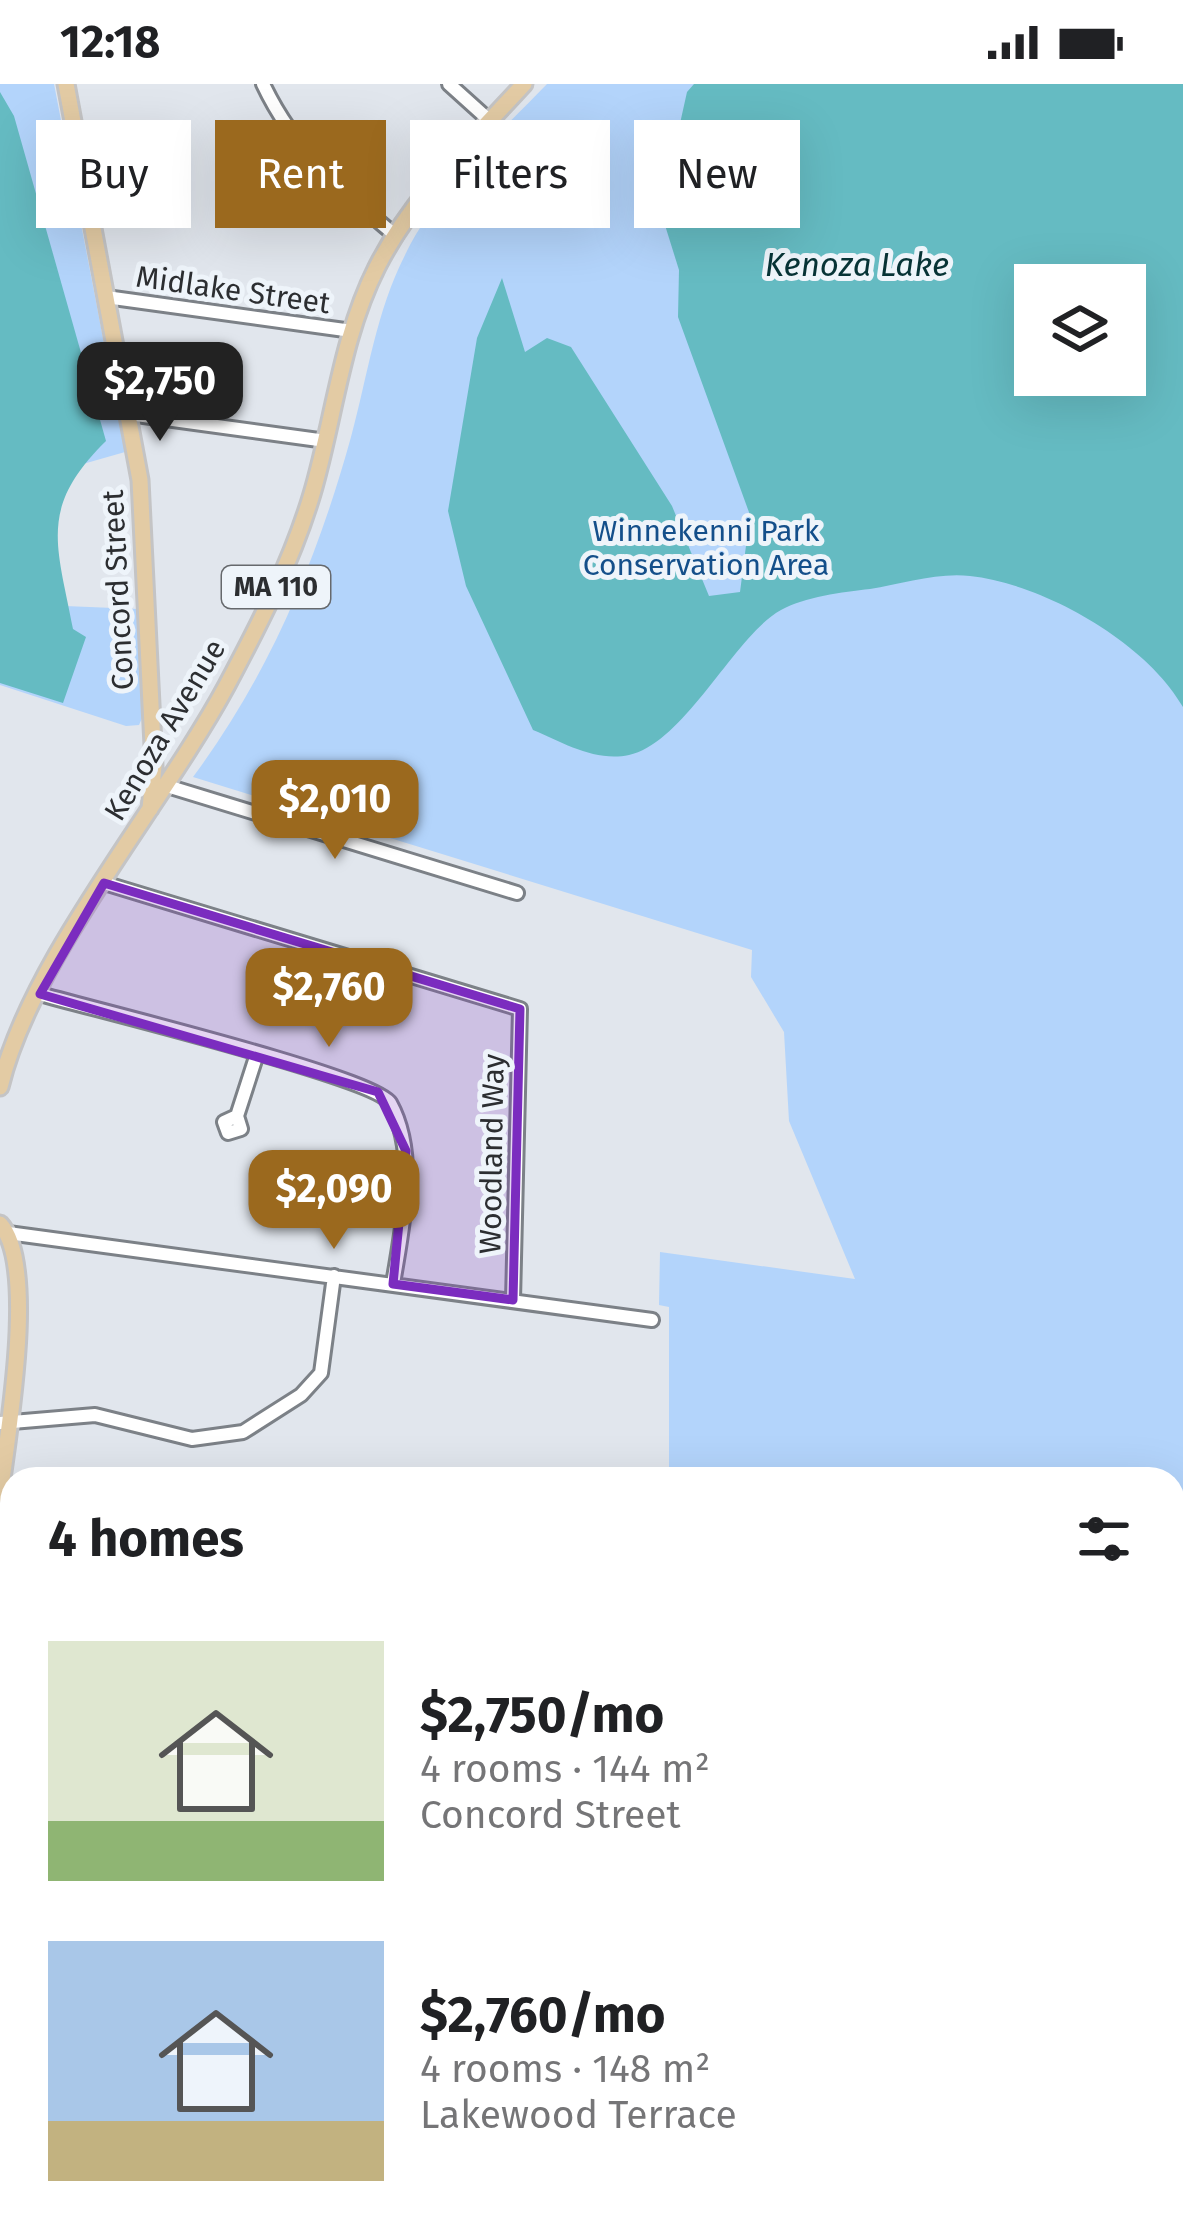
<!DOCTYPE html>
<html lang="en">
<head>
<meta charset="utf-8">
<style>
	body { margin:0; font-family:"Fira Sans",sans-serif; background:#f2f2f2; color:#202124; height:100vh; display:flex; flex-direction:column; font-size:45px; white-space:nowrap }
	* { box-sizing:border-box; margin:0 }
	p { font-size:39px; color:#757577 }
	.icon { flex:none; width:66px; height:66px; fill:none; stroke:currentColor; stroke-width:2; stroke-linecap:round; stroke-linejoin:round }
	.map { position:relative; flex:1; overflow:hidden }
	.drawer { position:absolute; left:0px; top:1383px; width:1185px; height:771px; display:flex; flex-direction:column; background:#fff; border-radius:36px 36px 0 0; box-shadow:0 12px 48px #0002 }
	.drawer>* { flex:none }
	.hud { position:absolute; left:36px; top:36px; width:1113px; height:108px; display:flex; gap:24px }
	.fabs { position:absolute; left:1014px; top:180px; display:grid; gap:24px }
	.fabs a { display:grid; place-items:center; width:132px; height:132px; border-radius:0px; background:#fff; box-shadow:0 12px 48px #0002; font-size:60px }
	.price { position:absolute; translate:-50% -102px; padding:0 27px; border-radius:24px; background:#9b691e; color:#fff; font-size:39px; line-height:78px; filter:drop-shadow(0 3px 6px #0008) }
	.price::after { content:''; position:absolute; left:50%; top:72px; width:36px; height:27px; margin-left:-18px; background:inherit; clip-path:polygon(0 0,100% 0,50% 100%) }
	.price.selected { background:#222; color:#fff }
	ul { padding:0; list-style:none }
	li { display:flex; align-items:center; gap:36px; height:300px; padding:0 48px }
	li span { display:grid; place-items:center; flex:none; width:336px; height:240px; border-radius:0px; color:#555 }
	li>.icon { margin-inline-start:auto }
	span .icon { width:144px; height:144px; fill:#fffc; stroke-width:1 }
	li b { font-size:51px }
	h2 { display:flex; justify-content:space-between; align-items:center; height:144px; padding:0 48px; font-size:51px }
	.pill { padding:0 42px; border-radius:0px; background:#fff; box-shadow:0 12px 48px #0002; font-size:42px; line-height:108px }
	.pill.selected { background:#9b691e; color:#fff }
	.status { display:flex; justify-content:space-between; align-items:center; height:84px; padding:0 60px; background:#fff; direction:ltr }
	.status svg { height:33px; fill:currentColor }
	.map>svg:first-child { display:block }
	.green { fill:#b3d4fb; fill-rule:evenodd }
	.water { fill:#65bbc2; fill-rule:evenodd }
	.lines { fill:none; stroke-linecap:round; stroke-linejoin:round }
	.minor-casing { stroke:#7c8187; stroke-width:18 }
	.major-casing { stroke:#c4c4c5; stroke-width:21 }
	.minor { stroke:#fff; stroke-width:12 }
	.major { stroke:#e3cba4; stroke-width:15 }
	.marked { fill:#7b2cbf; fill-opacity:0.2; stroke:#7b2cbf; stroke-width:9; stroke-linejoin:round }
	.labels { text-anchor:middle; stroke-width:10; stroke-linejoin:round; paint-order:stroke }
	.shield { fill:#eef4fa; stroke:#66696d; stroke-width:3 }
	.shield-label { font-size:27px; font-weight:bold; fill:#2c2e31 }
	.street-label { font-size:30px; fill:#2c2e31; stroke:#eef4fa }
	.park-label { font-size:30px; fill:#144f8a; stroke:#eef4fa }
	.water-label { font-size:33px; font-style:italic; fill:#073336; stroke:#eef4fa }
</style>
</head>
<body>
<div class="status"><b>12:18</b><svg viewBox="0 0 49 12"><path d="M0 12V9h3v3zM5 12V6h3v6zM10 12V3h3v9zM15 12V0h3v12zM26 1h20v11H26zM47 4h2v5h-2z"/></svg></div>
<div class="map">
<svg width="1183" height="2153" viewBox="0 0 1183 2153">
	<rect width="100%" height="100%" fill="#e1e6ed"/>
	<path class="green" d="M 0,0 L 54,0 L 125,368 L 69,384 L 49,445 L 65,522 L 138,525 L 143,632 L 139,641 L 126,642 L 0,601 Z
		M 547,0 L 1183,0 L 1183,2153 L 610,2153 L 620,2142 L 1173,2142 L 1173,1395 L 669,1395 L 669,1223 L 659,1221 L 660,1168 L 855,1195 L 789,1037 L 784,948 L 751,893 L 752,866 L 193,693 C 269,591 317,476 351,353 C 368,291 376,227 406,169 C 438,104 497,52 547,0 ZM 1035,201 L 1125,201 L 1125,291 L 1035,291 Z"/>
	<path class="water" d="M 694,0 L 1183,0 L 1183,623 C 1146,558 1044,500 970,492 C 939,488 901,500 870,505 C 843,508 804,513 781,526 C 735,551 685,659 629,671 C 595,678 564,659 533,646 L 466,502 L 448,427 L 477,254 L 502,194 L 525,268 L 547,254 L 571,263 L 672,422 L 709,512 L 740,508 L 750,431 L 678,233 L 679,186 L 664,138 L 667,98 L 687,8 ZM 1125,201 L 1125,291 L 1035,291 L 1035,201 Z
		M 0,8 L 14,32 L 106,357 C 38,424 57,460 73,545 L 86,553 L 63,619 L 0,599 Z"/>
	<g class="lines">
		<defs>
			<path id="minor" d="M 263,0 C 294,66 341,106 396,152
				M 449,0 L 490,37
				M 106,213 L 352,247
				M 129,330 L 326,357
				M 167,702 L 517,809
				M 104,799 L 520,925 L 513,1216
				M 40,910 C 88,924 374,993 390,1019 C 419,1071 402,1144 393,1200
				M 237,1032 L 241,1045 L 228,1049 L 224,1038 L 237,1032 L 257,970
				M 8,1149 L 652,1236
				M 0,1339 L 95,1331 L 192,1355 L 243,1348 L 301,1311 L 321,1289 L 334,1192
				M 0,1866 L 12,1861
				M 0,1883 L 12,1879
				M 0,2016 L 12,2019
				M 72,2153 L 74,2142
				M 203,2153 L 205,2142
				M 421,2153 L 424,2142
				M 628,2153 L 649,2142"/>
			<path id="major" d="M 66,0 L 140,396 L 154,682 L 150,725
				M 0,1003 C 31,874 162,722 227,601 C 260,539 292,477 312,410 C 334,336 341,254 377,183 C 413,112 471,58 524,0
				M 0,1140 C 38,1181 7,1353 0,1410
				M 0,1564 L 12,1593
				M 347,2142 L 359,2153"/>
		</defs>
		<use href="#minor" class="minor-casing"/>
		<use href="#major" class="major-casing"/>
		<use href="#minor" class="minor"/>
		<use href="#major" class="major"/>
	</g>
	<path class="marked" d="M 104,799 L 520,925 L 513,1216 L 393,1200 L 406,1067 L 378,1008 L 40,910 Z"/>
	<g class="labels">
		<rect class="shield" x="222" y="482" width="108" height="42" rx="9"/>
		<g class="shield-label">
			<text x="276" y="512">MA 110</text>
		</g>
		<g class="street-label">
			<text transform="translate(233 206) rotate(8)" y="10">Midlake Street</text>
			<text transform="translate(118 506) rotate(-93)" y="10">Concord Street</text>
			<text transform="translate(165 646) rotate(-59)" y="10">Kenoza Avenue</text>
			<text transform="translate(492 1070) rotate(-89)" y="10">Woodland Way</text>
		</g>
		<g class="park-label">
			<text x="706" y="457">Winnekenni Park<tspan x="706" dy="34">Conservation Area</tspan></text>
		</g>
		<g class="water-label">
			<text x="857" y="192">Kenoza Lake</text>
		</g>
	</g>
</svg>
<div class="fabs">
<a><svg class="icon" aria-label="layers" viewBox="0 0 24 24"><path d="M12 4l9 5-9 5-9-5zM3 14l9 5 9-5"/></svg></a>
</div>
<b class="price selected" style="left:160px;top:360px">$2,750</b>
<b class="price" style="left:335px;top:778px">$2,010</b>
<b class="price" style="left:329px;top:966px">$2,760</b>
<b class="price" style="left:334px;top:1168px">$2,090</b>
<div class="hud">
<a class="pill">Buy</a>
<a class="pill selected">Rent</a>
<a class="pill">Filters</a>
<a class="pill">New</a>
</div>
<section class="drawer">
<h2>4 homes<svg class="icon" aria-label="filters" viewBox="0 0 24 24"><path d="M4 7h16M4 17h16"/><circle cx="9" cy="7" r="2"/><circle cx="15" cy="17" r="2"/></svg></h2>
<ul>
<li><span style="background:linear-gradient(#dfe7d0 75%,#8fb573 0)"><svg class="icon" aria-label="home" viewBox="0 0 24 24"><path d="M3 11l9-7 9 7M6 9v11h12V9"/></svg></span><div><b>$2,750/mo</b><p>4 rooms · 144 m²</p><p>Concord Street</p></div></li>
<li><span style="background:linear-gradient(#a9c7e8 75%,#c2b280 0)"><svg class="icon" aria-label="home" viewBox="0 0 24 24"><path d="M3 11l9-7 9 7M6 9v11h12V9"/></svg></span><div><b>$2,760/mo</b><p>4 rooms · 148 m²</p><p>Lakewood Terrace</p></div></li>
</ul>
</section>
</div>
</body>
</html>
